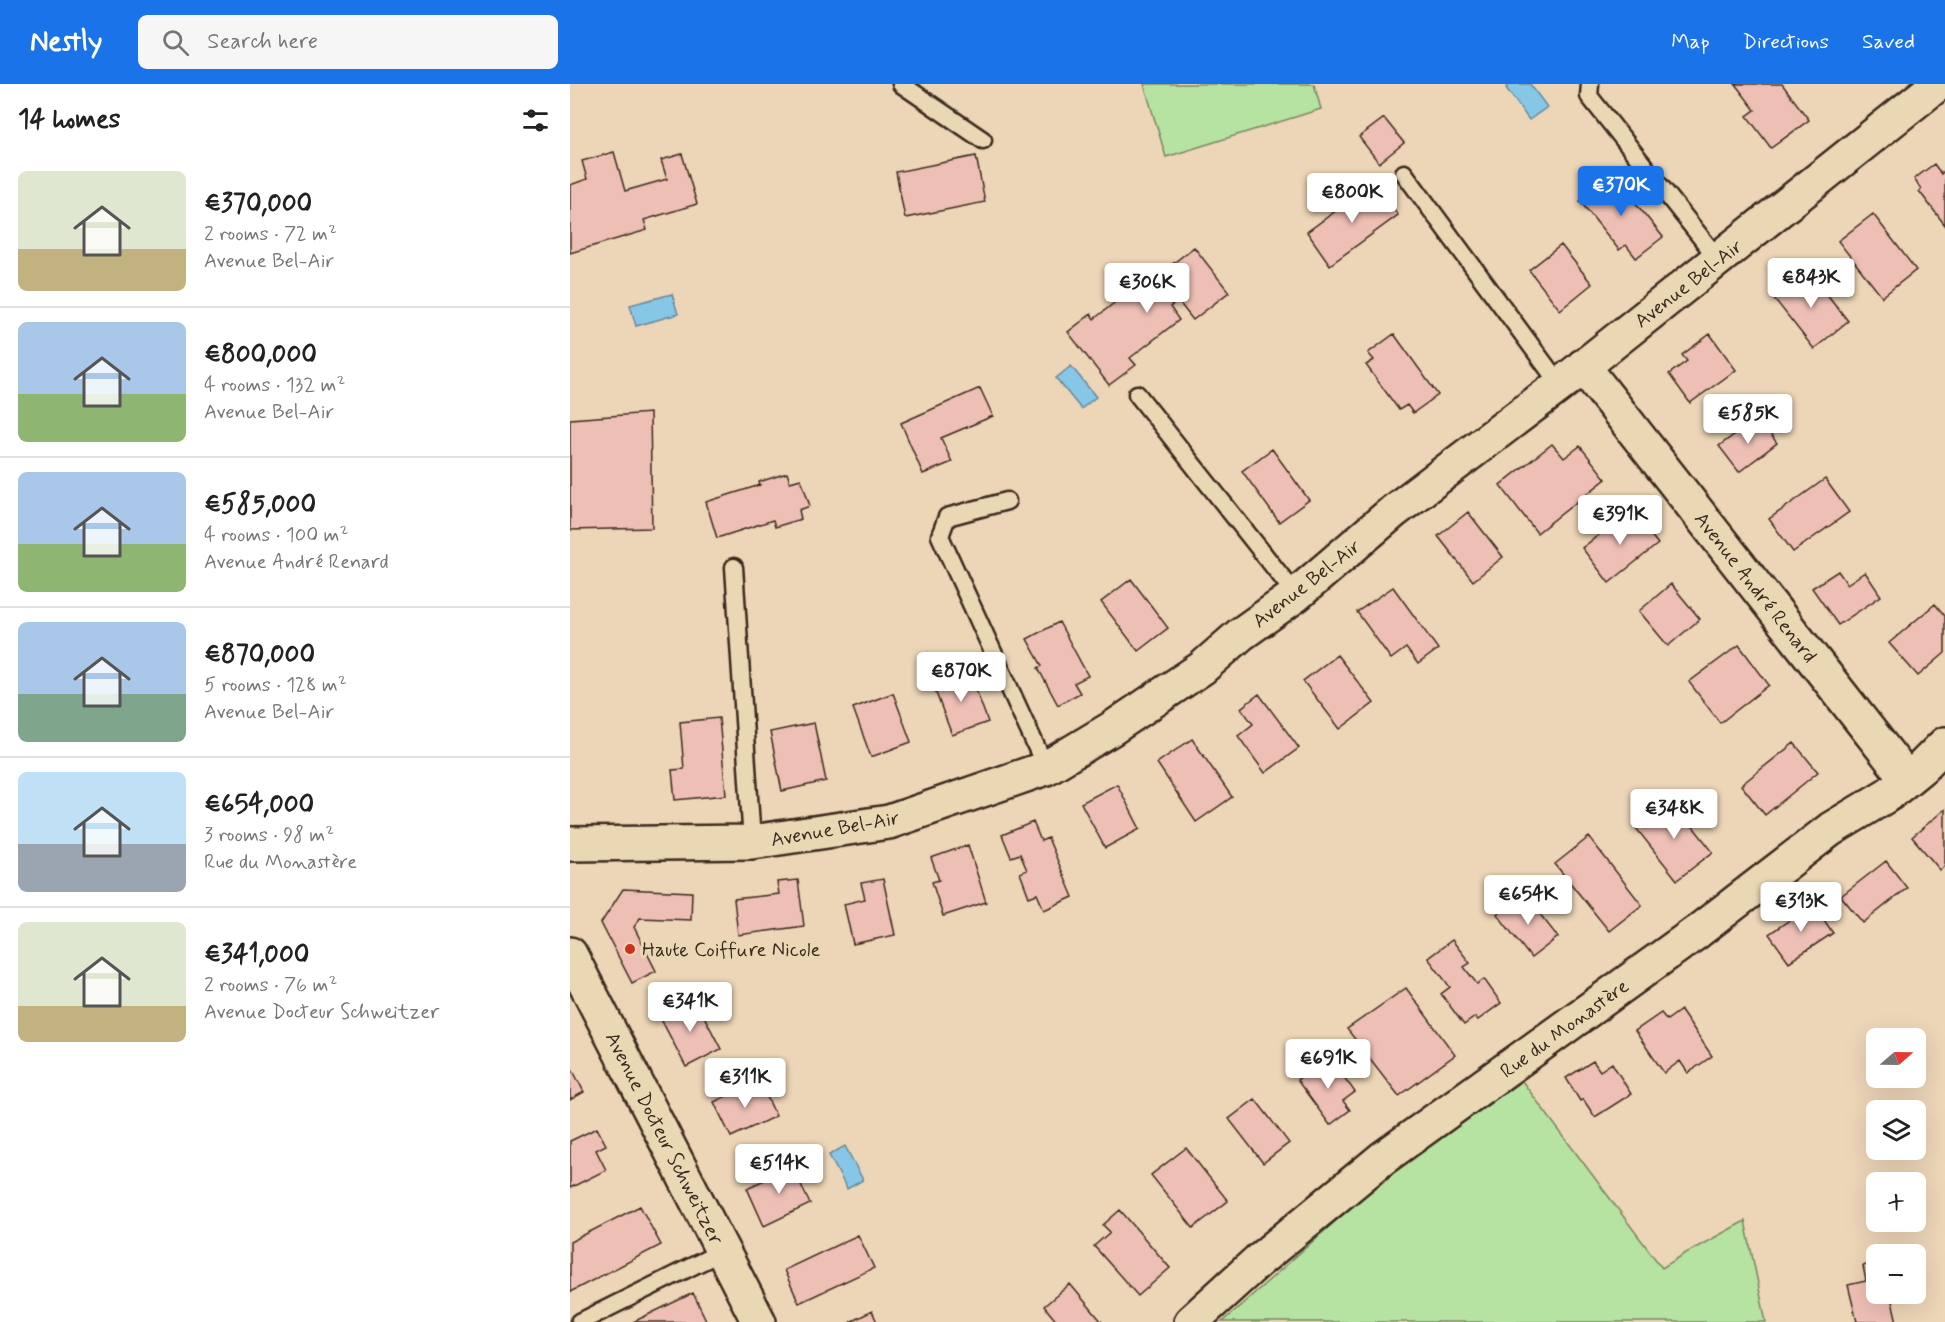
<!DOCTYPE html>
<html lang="en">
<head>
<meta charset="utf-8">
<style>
	body { margin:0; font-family:Mynerve,sans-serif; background:#f6f6f6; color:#222; height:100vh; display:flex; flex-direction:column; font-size:22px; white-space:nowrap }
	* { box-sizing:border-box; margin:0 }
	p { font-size:20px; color:#767676 }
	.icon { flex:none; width:33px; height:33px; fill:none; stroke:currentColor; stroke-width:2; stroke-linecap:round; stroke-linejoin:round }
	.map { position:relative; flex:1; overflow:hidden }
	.panel { display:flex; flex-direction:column; background:#fff; width:570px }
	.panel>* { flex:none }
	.needle { width:39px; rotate:70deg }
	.tools { position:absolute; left:1296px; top:944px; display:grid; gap:12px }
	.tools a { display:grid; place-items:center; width:60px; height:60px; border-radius:9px; background:#fff; box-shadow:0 6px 24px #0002; font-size:30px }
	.price { position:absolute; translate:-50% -51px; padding:0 14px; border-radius:6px; background:#fff; color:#222; font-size:20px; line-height:39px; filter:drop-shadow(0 2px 3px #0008) }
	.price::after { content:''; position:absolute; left:50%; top:36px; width:18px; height:14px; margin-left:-9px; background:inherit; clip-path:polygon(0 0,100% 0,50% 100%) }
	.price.on { background:#1a73e8; color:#fff }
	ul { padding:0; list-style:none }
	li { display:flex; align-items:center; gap:18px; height:150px; padding:0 18px }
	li+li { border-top:2px solid #e0e0e0 }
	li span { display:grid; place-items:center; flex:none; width:168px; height:120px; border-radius:9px; color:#555 }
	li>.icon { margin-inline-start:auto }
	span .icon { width:72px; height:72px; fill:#fffc; stroke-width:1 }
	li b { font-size:26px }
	h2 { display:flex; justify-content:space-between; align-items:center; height:72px; padding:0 18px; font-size:26px }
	header { display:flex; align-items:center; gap:36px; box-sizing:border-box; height:84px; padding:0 30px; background:#1a73e8; color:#fff }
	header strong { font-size:28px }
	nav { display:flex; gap:33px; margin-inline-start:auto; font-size:21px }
	.search { width:420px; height:54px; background:#f6f6f6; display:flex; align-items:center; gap:15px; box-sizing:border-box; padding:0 21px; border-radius:9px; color:#767676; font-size:22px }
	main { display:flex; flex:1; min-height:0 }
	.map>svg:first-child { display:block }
	.green { fill:#b6e3a1; stroke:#788660; stroke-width:1.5 }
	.water { fill:#86c7e7; stroke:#688897; stroke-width:1.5 }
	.building { fill:#eebfb5; stroke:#3b2a1e; stroke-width:1.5 }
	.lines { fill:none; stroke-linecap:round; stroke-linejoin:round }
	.lane-casing { stroke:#3b2a1e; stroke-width:21 }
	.street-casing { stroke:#3b2a1e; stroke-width:38 }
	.lane { stroke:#ead8b5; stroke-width:16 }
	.street { stroke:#ead8b5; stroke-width:33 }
	.poi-dot { fill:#c8321e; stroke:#ead8b5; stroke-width:2 }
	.labels { text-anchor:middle; stroke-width:6; stroke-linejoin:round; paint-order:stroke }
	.street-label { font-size:20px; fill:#3b2a1e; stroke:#ead8b5 }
	.poi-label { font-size:20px; fill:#3b2a1e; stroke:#ead8b5; text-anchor:start }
</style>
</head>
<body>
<header>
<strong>Nestly</strong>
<div class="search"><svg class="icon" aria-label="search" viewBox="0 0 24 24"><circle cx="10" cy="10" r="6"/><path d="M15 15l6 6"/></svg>Search here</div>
<nav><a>Map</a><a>Directions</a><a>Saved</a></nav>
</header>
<main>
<section class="panel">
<h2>14 homes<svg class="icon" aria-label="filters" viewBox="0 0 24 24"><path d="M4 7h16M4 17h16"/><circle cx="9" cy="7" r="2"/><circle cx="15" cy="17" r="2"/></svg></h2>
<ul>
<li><span style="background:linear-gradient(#dfe7d0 65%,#c2b280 0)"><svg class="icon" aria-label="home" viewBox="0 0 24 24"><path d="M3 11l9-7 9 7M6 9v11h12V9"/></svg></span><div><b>€370,000</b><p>2 rooms · 72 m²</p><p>Avenue Bel-Air</p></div></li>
<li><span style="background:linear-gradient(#a9c7e8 60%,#8fb573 0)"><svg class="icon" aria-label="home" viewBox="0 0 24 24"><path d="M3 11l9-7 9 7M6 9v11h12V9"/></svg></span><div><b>€800,000</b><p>4 rooms · 132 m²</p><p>Avenue Bel-Air</p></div></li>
<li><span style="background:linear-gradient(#a9c7e8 60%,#8fb573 0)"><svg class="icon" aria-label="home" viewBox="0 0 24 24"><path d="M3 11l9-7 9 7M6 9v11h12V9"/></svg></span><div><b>€585,000</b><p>4 rooms · 100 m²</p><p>Avenue André Renard</p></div></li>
<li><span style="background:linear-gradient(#a9c7e8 60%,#7fa58c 0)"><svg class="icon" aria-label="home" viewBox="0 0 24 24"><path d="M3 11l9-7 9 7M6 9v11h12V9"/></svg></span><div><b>€870,000</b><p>5 rooms · 128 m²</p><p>Avenue Bel-Air</p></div></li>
<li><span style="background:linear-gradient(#bfe0f5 60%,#9aa5b1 0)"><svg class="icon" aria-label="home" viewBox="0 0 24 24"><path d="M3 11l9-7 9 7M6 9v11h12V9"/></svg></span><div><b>€654,000</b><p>3 rooms · 98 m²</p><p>Rue du Monastère</p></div></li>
<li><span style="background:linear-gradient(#dfe7d0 70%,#c2b280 0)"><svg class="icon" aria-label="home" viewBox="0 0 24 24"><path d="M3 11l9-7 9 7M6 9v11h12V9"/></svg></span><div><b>€341,000</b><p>2 rooms · 76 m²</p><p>Avenue Docteur Schweitzer</p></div></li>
</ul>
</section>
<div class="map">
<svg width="1375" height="1238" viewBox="0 0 1375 1238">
	<rect width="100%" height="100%" fill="#edd5b7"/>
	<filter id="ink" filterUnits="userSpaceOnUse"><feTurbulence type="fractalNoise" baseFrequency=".0167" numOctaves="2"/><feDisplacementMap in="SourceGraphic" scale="12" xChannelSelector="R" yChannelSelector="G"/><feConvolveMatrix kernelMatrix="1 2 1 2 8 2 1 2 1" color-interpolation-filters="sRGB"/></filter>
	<g filter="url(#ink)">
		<path class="green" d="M 574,0 L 744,0 L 751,25 L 596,73 Z
			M 949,993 L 1092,1184 L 1116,1169 L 1175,1137 L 1196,1238 L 652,1238 L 822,1087 Z"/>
		<path class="water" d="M 941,0 L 960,0 L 977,23 L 959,36 L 936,4 Z
			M 102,210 L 108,230 L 66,242 L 60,221 Z
			M 501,282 L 526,313 L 511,325 L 486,294 Z
			M 275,1062 L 293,1096 L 277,1105 L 259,1071 Z"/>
		<path class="building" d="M 1165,0 L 1212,0 L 1239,36 L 1201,64 L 1177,32 L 1185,26 Z
			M 814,34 L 834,59 L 809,79 L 789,53 Z
			M 44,68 L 55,107 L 97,95 L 91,76 L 112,70 L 127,120 L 74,136 L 77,146 L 0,169 L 0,101 L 17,95 L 12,77 Z
			M 406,72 L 415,118 L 335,134 L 326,88 Z
			M 1364,80 L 1371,90 L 1375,86 L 1375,141 L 1349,107 L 1351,105 L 1344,95 Z
			M 1042,90 L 1093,153 L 1066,174 L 1056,161 L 1049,166 L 1010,117 Z
			M 804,99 L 828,131 L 760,181 L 737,148 Z
			M 1303,130 L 1346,186 L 1312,213 L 1268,157 Z
			M 991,161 L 1022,200 L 990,226 L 959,186 Z
			M 624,163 L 659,208 L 623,236 L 608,217 L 600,223 L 609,236 L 560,274 L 566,281 L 539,301 L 498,248 L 521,230 L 524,235 L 573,196 L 577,200 Z
			M 1238,186 L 1278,237 L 1244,265 L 1203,213 Z
			M 824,250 L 868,311 L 843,329 L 837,321 L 829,326 L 796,281 L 804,276 L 798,269 Z
			M 1140,250 L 1166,286 L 1120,319 L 1099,290 L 1117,277 L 1112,271 Z
			M 410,304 L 423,332 L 371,354 L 382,378 L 353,390 L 331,339 Z
			M 80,329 L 82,444 L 0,446 L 0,335 Z
			M 1188,333 L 1207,359 L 1169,388 L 1149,362 Z
			M 982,360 L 994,374 L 1010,362 L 1036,395 L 967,449 L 930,401 Z
			M 702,365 L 739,416 L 709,438 L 672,387 Z
			M 217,389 L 220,398 L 231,395 L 240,422 L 229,426 L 231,435 L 205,443 L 203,436 L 147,454 L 136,418 L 190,401 L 189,398 Z
			M 1255,395 L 1279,428 L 1223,468 L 1199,435 Z
			M 1061,426 L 1088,460 L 1039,499 L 1012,464 Z
			M 898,428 L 933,473 L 903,497 L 868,452 Z
			M 1268,487 L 1277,500 L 1295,488 L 1311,512 L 1268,541 L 1242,504 Z
			M 561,495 L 598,544 L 568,567 L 531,518 Z
			M 1101,500 L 1130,535 L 1098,562 L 1069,527 Z
			M 823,503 L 868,565 L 848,580 L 836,564 L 821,575 L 787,528 Z
			M 1365,520 L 1375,532 L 1375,569 L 1348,592 L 1319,559 Z
			M 489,538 L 518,592 L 504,599 L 510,609 L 488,621 L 468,584 L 472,582 L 457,555 Z
			M 1169,561 L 1199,601 L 1150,639 L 1119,598 Z
			M 767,571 L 804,619 L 770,645 L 733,597 Z
			M 399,587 L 418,638 L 382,651 L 363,601 Z
			M 323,609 L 341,658 L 301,673 L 283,624 Z
			M 689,610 L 729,664 L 695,689 L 668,652 L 683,640 L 671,624 Z
			M 149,634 L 156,711 L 105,716 L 102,686 L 114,685 L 110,638 Z
			M 244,639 L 256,697 L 212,707 L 200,648 Z
			M 622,655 L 662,713 L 626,738 L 587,679 Z
			M 1224,659 L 1248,688 L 1195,731 L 1171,701 Z
			M 547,700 L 570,745 L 535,764 L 511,719 Z
			M 1102,716 L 1143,768 L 1107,796 L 1066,744 Z
			M 1375,725 L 1375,782 L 1370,786 L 1342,753 Z
			M 463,738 L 471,757 L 478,754 L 503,813 L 474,826 L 467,810 L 459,813 L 450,789 L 457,786 L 450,770 L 441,773 L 432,751 Z
			M 1019,753 L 1072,821 L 1039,847 L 985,780 Z
			M 398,761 L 416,818 L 373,832 L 362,798 L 369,796 L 361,774 Z
			M 1316,777 L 1337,804 L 1293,839 L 1271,812 Z
			M 313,795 L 325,851 L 283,860 L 274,820 L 295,815 L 291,799 Z
			M 228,796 L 234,842 L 168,851 L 164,815 L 209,810 L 207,798 Z
			M 53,805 L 122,808 L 121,836 L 70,834 L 64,843 L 86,887 L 62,899 L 31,839 Z
			M 954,810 L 988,853 L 961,874 L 927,830 Z
			M 1243,820 L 1263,849 L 1219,878 L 1199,850 Z
			M 882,856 L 900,879 L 894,883 L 907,900 L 914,895 L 931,919 L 908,936 L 905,933 L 894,941 L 871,910 L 880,903 L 858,874 Z
			M 836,904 L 885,971 L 829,1012 L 777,945 Z
			M 125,915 L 151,965 L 116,983 L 90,933 Z
			M 1111,926 L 1142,972 L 1118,989 L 1110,977 L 1094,989 L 1065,947 L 1091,929 L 1097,936 Z
			M 759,973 L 785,1008 L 773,1017 L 780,1026 L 760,1041 L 727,996 Z
			M 1023,977 L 1030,987 L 1042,979 L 1061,1010 L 1025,1033 L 1013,1015 L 1010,1017 L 996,994 Z
			M 0,981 L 14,1008 L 0,1016 Z
			M 189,996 L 206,1032 L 161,1053 L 144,1018 Z
			M 685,1015 L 719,1059 L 693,1079 L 659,1035 Z
			M 27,1044 L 36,1061 L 26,1066 L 36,1086 L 0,1104 L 0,1057 Z
			M 616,1064 L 658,1117 L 623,1144 L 581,1091 Z
			M 220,1077 L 240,1120 L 194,1142 L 177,1104 L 207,1090 L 205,1084 Z
			M 70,1122 L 91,1161 L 0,1208 L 0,1158 Z
			M 550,1126 L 600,1184 L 568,1212 L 524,1162 L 540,1148 L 533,1141 Z
			M 288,1151 L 304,1184 L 229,1219 L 214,1186 Z
			M 1306,1178 L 1306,1209 L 1320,1209 L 1327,1238 L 1287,1238 L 1278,1201 L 1296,1197 L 1293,1182 Z
			M 500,1200 L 532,1238 L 487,1238 L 474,1222 Z
			M 123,1209 L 137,1238 L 63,1238 Z
			M 302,1227 L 307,1238 L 280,1238 Z"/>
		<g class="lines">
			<defs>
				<path id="lane" d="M 331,0 L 413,56
					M 1020,0 L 1019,12 L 1148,175
					M 834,89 L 990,301
					M 567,310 L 726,511
					M 437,417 L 377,433 L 370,452 L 476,684
					M 164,483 L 182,758
					M 10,1238 L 153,1167"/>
				<path id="street" d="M 1013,282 L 1337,695
					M 0,760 L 182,758 L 319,738 L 476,684 L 541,645 L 632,584 L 671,550 L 726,511 L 824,427 L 990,301 L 1368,0
					M 0,870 L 189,1238
					M 621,1238 L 688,1177 L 813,1074 L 1127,848 L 1261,745 L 1319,710 L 1352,683 L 1375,660"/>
			</defs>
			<use href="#lane" class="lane-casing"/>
			<use href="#street" class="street-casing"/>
			<use href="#lane" class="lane"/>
			<use href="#street" class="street"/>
		</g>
	</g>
	<circle class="poi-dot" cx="60" cy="865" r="6"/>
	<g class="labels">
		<g class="street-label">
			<text transform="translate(1118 199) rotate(-38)" y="7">Avenue Bel-Air</text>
			<text transform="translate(736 499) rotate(-38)" y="7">Avenue Bel-Air</text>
			<text transform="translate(1186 503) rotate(52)" y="7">Avenue André Renard</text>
			<text transform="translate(265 744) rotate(-10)" y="7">Avenue Bel-Air</text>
			<text transform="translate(994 944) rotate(-36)" y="7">Rue du Monastère</text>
			<text transform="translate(95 1054) rotate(63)" y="7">Avenue Docteur Schweitzer</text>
		</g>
		<g class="poi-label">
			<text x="72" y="872">Haute Coiffure Nicole</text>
		</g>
	</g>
</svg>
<div class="tools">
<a><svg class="needle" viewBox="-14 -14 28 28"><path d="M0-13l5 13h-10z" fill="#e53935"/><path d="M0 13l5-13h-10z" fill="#767676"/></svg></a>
<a><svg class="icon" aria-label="layers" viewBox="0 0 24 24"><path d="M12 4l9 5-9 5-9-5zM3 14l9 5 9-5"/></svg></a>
<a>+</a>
<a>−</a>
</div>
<b class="price on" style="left:1051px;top:133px">€370K</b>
<b class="price" style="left:782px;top:140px">€800K</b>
<b class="price" style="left:1241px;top:225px">€843K</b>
<b class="price" style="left:577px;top:230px">€306K</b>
<b class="price" style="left:1178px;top:361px">€585K</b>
<b class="price" style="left:1050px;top:462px">€391K</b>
<b class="price" style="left:391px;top:619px">€870K</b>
<b class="price" style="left:1104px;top:756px">€348K</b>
<b class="price" style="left:958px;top:842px">€654K</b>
<b class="price" style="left:1231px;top:849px">€313K</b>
<b class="price" style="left:120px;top:949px">€341K</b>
<b class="price" style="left:758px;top:1006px">€691K</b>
<b class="price" style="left:175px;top:1025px">€311K</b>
<b class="price" style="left:209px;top:1111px">€514K</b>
</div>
</main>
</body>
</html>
